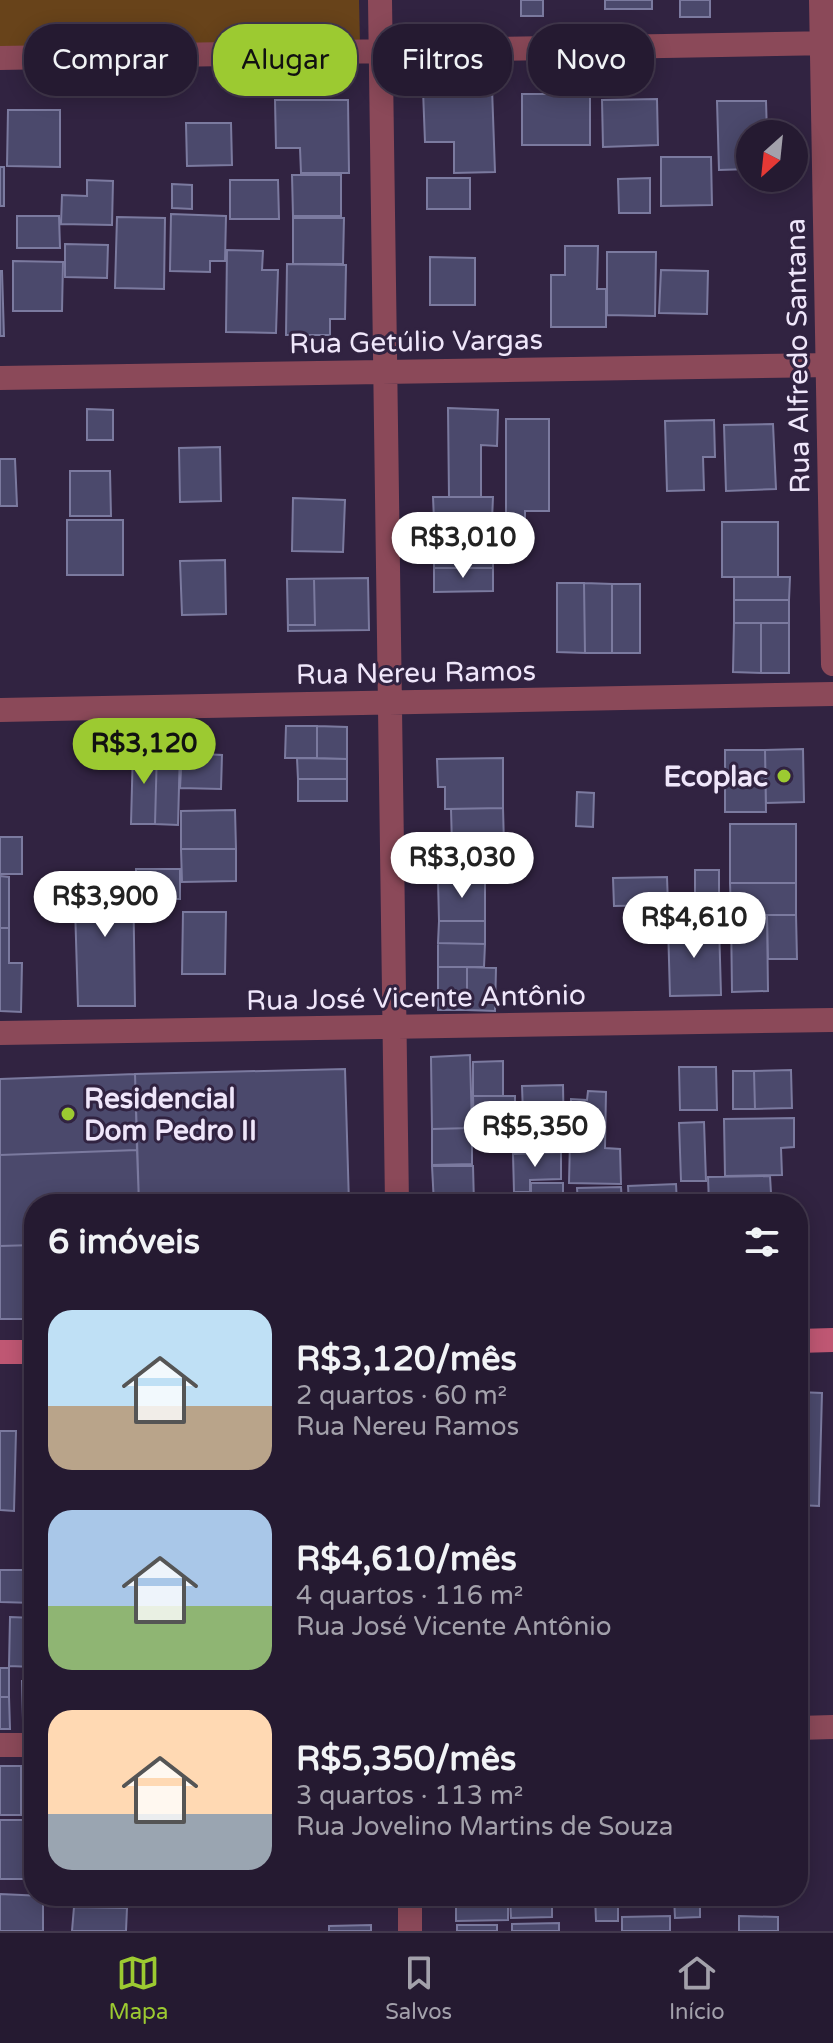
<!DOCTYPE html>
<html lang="pt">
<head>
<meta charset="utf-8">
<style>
	body { margin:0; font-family:"Varela Round",sans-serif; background:#2d2339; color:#f1f3f6; height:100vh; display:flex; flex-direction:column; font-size:30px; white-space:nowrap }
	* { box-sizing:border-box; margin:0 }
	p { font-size:26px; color:#a3a1ab }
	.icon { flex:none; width:44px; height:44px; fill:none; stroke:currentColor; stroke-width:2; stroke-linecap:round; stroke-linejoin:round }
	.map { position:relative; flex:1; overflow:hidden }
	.details { position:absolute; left:24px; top:1194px; width:784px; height:712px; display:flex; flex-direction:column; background:#251a31; border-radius:32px; box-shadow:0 4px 20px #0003,0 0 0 2px #42384d }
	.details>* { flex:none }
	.hud { position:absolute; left:24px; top:24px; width:786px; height:72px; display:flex; gap:16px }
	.needle { width:52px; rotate:207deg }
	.controls { position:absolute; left:736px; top:120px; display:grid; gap:16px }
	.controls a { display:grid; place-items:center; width:72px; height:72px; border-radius:50%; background:#251a31; box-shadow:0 4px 20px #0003,0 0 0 2px #42384d; font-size:40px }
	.price { position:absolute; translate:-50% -68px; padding:0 18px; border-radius:28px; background:#fff; color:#222; font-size:26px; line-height:52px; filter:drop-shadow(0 2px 4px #0008) }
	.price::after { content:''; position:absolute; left:50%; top:48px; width:24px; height:18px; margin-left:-12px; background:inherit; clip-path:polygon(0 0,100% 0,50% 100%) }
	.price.selected { background:#9cca31; color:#111 }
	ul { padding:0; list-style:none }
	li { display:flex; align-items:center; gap:24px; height:200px; padding:0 24px }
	li span { display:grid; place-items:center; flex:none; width:224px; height:160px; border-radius:24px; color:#555 }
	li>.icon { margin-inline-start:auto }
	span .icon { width:96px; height:96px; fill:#fffc; stroke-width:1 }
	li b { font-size:34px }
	h2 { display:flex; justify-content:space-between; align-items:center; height:96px; padding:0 24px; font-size:34px }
	.tag { padding:0 28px; border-radius:32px; background:#251a31; box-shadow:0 4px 20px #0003,0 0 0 2px #42384d; font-size:28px; line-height:72px }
	.tag.selected { background:#9cca31; color:#111 }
	.tabs { display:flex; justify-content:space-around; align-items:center; height:112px; border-top:2px solid #42384d; background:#251a31; font-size:22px; color:#a3a1ab }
	.tabs a { display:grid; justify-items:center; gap:4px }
	.tabs .selected { color:#9cca31 }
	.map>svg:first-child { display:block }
	.green { fill:#68431a }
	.building { fill:#4b496c; stroke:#7b7a9f; stroke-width:2 }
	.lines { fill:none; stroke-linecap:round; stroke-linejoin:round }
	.street { stroke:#8b4959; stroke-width:24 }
	.secondary { stroke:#bf5773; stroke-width:24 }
	.poi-dot { fill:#9cca31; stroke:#312341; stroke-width:3 }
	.labels { text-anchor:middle; stroke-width:6; stroke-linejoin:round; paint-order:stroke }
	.street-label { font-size:28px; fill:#efe6fa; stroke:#312341 }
	.poi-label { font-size:28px; font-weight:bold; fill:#efe6fa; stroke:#312341; text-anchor:end }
</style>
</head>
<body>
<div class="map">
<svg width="833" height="1931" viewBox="0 0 833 1931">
	<rect width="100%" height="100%" fill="#312341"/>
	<path class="green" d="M 0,0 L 359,0 L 360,45 L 0,49 Z"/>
	<path class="building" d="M 521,0 L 543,0 L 543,16 L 521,16 Z
		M 605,0 L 652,0 L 652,9 L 605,9 Z
		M 680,0 L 710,0 L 710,17 L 680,17 Z
		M 492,88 L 495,172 L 454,173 L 454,142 L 425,142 L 423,90 Z
		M 522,94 L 590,94 L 590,145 L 522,145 Z
		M 657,99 L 658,145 L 603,147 L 602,100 Z
		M 275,100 L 348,100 L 349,173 L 301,173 L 300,148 L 276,148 Z
		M 717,101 L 766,101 L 767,134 L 750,134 L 750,169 L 719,170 Z
		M 8,110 L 60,110 L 60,167 L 7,166 Z
		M 186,123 L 231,123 L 232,165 L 187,166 Z
		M 661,157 L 711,157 L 712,205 L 661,206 Z
		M 0,167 L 4,167 L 4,206 L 0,206 Z
		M 292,175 L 341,175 L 341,216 L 293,216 Z
		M 427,178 L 470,178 L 470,209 L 427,209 Z
		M 650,178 L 650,213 L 619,213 L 618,179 Z
		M 87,180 L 113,181 L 112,225 L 61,224 L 62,195 L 87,196 Z
		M 230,180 L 278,180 L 279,219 L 230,219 Z
		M 172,184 L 192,185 L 192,209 L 172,208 Z
		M 171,214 L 226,216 L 225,261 L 210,261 L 210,272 L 170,271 Z
		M 17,216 L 59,216 L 60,248 L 17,248 Z
		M 117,217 L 165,218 L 164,289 L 115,288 Z
		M 293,218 L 344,218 L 343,264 L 293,264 Z
		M 65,244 L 108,245 L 107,278 L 65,277 Z
		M 565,246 L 598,246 L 597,289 L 606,289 L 606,327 L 551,327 L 551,275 L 565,275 Z
		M 227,250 L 263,251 L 262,270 L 278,270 L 276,333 L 226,332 Z
		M 607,252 L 656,252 L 655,316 L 607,315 Z
		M 430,257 L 475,258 L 475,305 L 430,305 Z
		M 13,261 L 63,262 L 62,311 L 13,311 Z
		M 287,264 L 346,265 L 345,319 L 330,319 L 330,335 L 286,335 Z
		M 661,270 L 708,271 L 707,314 L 659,313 Z
		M 0,271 L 2,271 L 4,336 L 0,336 Z
		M 448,408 L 498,410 L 497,446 L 481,445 L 481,497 L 449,497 Z
		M 87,409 L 113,410 L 113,440 L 87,440 Z
		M 506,419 L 549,419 L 549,511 L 525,511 L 525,526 L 506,526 Z
		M 714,420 L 715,457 L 703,457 L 704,490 L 667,491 L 665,421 Z
		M 773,424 L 776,489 L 726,491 L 724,425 Z
		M 220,447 L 221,501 L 180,502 L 179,448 Z
		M 0,459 L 15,459 L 17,506 L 0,506 Z
		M 70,471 L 110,471 L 111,516 L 70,516 Z
		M 433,497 L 493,497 L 492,520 L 434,520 Z
		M 293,498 L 345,500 L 343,552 L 292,551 Z
		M 67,520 L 123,520 L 123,575 L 67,575 Z
		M 434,520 L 492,520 L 493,544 L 434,544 Z
		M 722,522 L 778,522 L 778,577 L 722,577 Z
		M 434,544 L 493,544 L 493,568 L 434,568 Z
		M 225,560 L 226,614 L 182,615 L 180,561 Z
		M 434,568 L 493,568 L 493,591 L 434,592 Z
		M 734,577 L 790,577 L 789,600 L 734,600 Z
		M 368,578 L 369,630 L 288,631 L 287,579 Z
		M 287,579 L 314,579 L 315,625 L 288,625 Z
		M 557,583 L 584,583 L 585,653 L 557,652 Z
		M 584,583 L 612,584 L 612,653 L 585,653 Z
		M 612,584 L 640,584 L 640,653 L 612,653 Z
		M 734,600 L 789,600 L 789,623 L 734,623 Z
		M 734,623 L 761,623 L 761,673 L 733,672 Z
		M 761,623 L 789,623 L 789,673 L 761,673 Z
		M 286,726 L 317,726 L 317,758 L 285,758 Z
		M 317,726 L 347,727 L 347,759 L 317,758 Z
		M 133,748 L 157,749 L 155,824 L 131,824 Z
		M 157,749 L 180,749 L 178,825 L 155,824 Z
		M 803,749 L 804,802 L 766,803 L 765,750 Z
		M 725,750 L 765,750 L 766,812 L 725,812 Z
		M 182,753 L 222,755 L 221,789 L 180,788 Z
		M 297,758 L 347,759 L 347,779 L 298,779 Z
		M 503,758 L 503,808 L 445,809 L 445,787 L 438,787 L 437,759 Z
		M 298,779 L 347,779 L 347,801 L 298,801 Z
		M 577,792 L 594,793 L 593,827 L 576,826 Z
		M 503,808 L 504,845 L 452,846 L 451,809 Z
		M 235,810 L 236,849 L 181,849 L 181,811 Z
		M 730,824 L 796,824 L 796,883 L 730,883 Z
		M 0,837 L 22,837 L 22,874 L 0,874 Z
		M 439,845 L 486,845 L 485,880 L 438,880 Z
		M 181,849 L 236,849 L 236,881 L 182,882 Z
		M 136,869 L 180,869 L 180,899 L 136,899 Z
		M 695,870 L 719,870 L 719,924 L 695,924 Z
		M 74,873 L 133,873 L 135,1006 L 78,1006 Z
		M 0,876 L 9,877 L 9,928 L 0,928 Z
		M 667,877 L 668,905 L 614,906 L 613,878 Z
		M 438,880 L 485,880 L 485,921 L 439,921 Z
		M 730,883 L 796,883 L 796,915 L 731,915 Z
		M 183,912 L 226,912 L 225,974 L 182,974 Z
		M 731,915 L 767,915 L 768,991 L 732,992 Z
		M 767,915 L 796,915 L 797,959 L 768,959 Z
		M 439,921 L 485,921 L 485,944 L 438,943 Z
		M 719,924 L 721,995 L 670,996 L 668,925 Z
		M 0,928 L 9,928 L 9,963 L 22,963 L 21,1012 L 0,1011 Z
		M 438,943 L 485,944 L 484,967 L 438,967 Z
		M 438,967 L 467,967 L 467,1010 L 438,1010 Z
		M 467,967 L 496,968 L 495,1011 L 467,1010 Z
		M 470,1055 L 472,1128 L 432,1129 L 431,1057 Z
		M 503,1061 L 503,1096 L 473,1096 L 473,1062 Z
		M 679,1067 L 716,1067 L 717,1110 L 680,1110 Z
		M 345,1069 L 349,1204 L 139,1204 L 135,1074 Z
		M 791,1070 L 792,1108 L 755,1109 L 754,1071 Z
		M 733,1071 L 754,1071 L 755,1109 L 733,1109 Z
		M 135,1074 L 137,1150 L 0,1155 L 0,1079 Z
		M 563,1085 L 564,1143 L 524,1143 L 522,1086 Z
		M 588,1091 L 606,1092 L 605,1148 L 620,1149 L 621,1184 L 569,1183 L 571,1099 L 587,1100 Z
		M 473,1096 L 515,1096 L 515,1128 L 474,1128 Z
		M 794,1118 L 794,1147 L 781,1148 L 782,1175 L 725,1176 L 724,1119 Z
		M 704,1122 L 706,1181 L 681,1181 L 679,1123 Z
		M 472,1128 L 472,1164 L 432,1165 L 432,1129 Z
		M 137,1150 L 139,1204 L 34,1204 L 34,1245 L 0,1246 L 0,1155 Z
		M 561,1152 L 561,1179 L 530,1180 L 530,1192 L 514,1192 L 513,1154 Z
		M 432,1166 L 473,1166 L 474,1204 L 434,1204 Z
		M 770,1176 L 771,1193 L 756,1193 L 756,1204 L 709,1204 L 708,1177 Z
		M 531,1183 L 563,1183 L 563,1204 L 531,1204 Z
		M 676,1184 L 677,1204 L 629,1204 L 628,1186 Z
		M 621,1187 L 622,1204 L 578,1204 L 577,1188 Z
		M 34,1245 L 34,1319 L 0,1319 L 0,1246 Z
		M 798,1392 L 822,1393 L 819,1506 L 798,1505 Z
		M 25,1415 L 34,1415 L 34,1451 L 25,1450 Z
		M 0,1431 L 16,1431 L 14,1511 L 0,1510 Z
		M 798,1560 L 803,1560 L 803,1588 L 798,1588 Z
		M 0,1570 L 34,1570 L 34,1603 L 0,1602 Z
		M 10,1617 L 34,1618 L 34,1667 L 9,1666 Z
		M 0,1668 L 9,1668 L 9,1697 L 0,1697 Z
		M 22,1681 L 34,1681 L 34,1719 L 23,1720 Z
		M 0,1697 L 9,1697 L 10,1729 L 0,1729 Z
		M 0,1766 L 21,1766 L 21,1815 L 0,1815 Z
		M 0,1820 L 34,1820 L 34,1858 L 29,1858 L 29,1879 L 0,1879 Z
		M 0,1894 L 43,1896 L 43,1931 L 0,1931 Z
		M 73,1896 L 97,1896 L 98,1906 L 74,1907 Z
		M 128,1896 L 182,1896 L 182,1906 L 128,1907 Z
		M 508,1896 L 508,1920 L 456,1921 L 456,1897 Z
		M 510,1896 L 552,1896 L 552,1917 L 511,1918 Z
		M 595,1896 L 618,1896 L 618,1921 L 596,1921 Z
		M 674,1896 L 700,1896 L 700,1917 L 675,1918 Z
		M 737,1896 L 779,1896 L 779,1902 L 738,1903 Z
		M 74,1907 L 127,1908 L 126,1931 L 72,1931 Z
		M 670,1916 L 670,1931 L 622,1931 L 622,1917 Z
		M 739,1916 L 778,1917 L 778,1931 L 739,1931 Z
		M 559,1923 L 559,1931 L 512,1931 L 512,1924 Z
		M 371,1925 L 371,1931 L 329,1931 L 329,1926 Z
		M 457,1925 L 497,1925 L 497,1931 L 457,1931 Z"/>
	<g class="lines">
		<path class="street" d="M 380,0 L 397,1204
			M 821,0 L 833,664
			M 0,58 L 833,43
			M 0,378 L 833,365
			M 0,710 L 833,694
			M 0,1033 L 833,1020
			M 798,1728 L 833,1727
			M 0,1745 L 34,1745
			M 410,1931 L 410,1896"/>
		<path class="secondary" d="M 798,1341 L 833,1340
			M 0,1352 L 34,1352"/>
	</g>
	<g class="poi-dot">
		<circle cx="784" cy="776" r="8"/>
		<circle cx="68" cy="1114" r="8"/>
	</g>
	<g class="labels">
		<g class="street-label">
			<text transform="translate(416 341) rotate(-1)" y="10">Rua Getúlio Vargas</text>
			<text transform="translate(797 356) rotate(-91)" y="10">Rua Alfredo Santana</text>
			<text transform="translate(416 672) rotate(-1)" y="10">Rua Nereu Ramos</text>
			<text transform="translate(416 997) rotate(-1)" y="10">Rua José Vicente Antônio</text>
		</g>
		<g class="poi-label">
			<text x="768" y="786">Ecoplac</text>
			<text x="84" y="1108" text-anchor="start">Residencial<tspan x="84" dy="32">Dom Pedro II</tspan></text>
		</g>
	</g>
</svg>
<div class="controls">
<a><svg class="needle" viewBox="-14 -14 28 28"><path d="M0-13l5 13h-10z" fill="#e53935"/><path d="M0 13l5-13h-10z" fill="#a3a1ab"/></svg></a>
</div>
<b class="price" style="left:463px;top:580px">R$3,010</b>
<b class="price selected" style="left:144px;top:786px">R$3,120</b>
<b class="price" style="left:462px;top:900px">R$3,030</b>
<b class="price" style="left:105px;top:939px">R$3,900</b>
<b class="price" style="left:694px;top:960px">R$4,610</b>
<b class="price" style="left:535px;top:1169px">R$5,350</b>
<div class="hud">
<a class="tag">Comprar</a>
<a class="tag selected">Alugar</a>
<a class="tag">Filtros</a>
<a class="tag">Novo</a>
</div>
<section class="details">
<h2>6 imóveis<svg class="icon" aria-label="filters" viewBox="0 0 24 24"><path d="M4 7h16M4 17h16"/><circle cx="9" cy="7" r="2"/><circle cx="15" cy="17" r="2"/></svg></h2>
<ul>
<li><span style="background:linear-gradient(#bfe0f5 60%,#b9a48a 0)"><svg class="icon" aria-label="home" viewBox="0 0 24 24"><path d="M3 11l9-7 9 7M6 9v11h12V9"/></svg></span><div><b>R$3,120/mês</b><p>2 quartos · 60 m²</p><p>Rua Nereu Ramos</p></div></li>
<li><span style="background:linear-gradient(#a9c7e8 60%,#8fb573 0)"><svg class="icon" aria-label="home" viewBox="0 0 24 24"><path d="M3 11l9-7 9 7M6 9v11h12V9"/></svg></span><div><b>R$4,610/mês</b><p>4 quartos · 116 m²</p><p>Rua José Vicente Antônio</p></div></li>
<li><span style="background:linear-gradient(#ffd9b3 65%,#9aa5b1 0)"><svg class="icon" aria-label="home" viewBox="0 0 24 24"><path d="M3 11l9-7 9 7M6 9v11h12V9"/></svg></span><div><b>R$5,350/mês</b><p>3 quartos · 113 m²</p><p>Rua Jovelino Martins de Souza</p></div></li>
</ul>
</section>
</div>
<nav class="tabs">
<a class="selected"><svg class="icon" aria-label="map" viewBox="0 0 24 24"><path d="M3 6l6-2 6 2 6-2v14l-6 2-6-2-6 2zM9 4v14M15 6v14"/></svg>Mapa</a>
<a><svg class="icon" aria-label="saved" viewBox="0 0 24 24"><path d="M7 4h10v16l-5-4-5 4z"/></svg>Salvos</a>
<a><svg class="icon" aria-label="home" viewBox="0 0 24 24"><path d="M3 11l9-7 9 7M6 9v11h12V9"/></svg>Início</a>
</nav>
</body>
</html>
